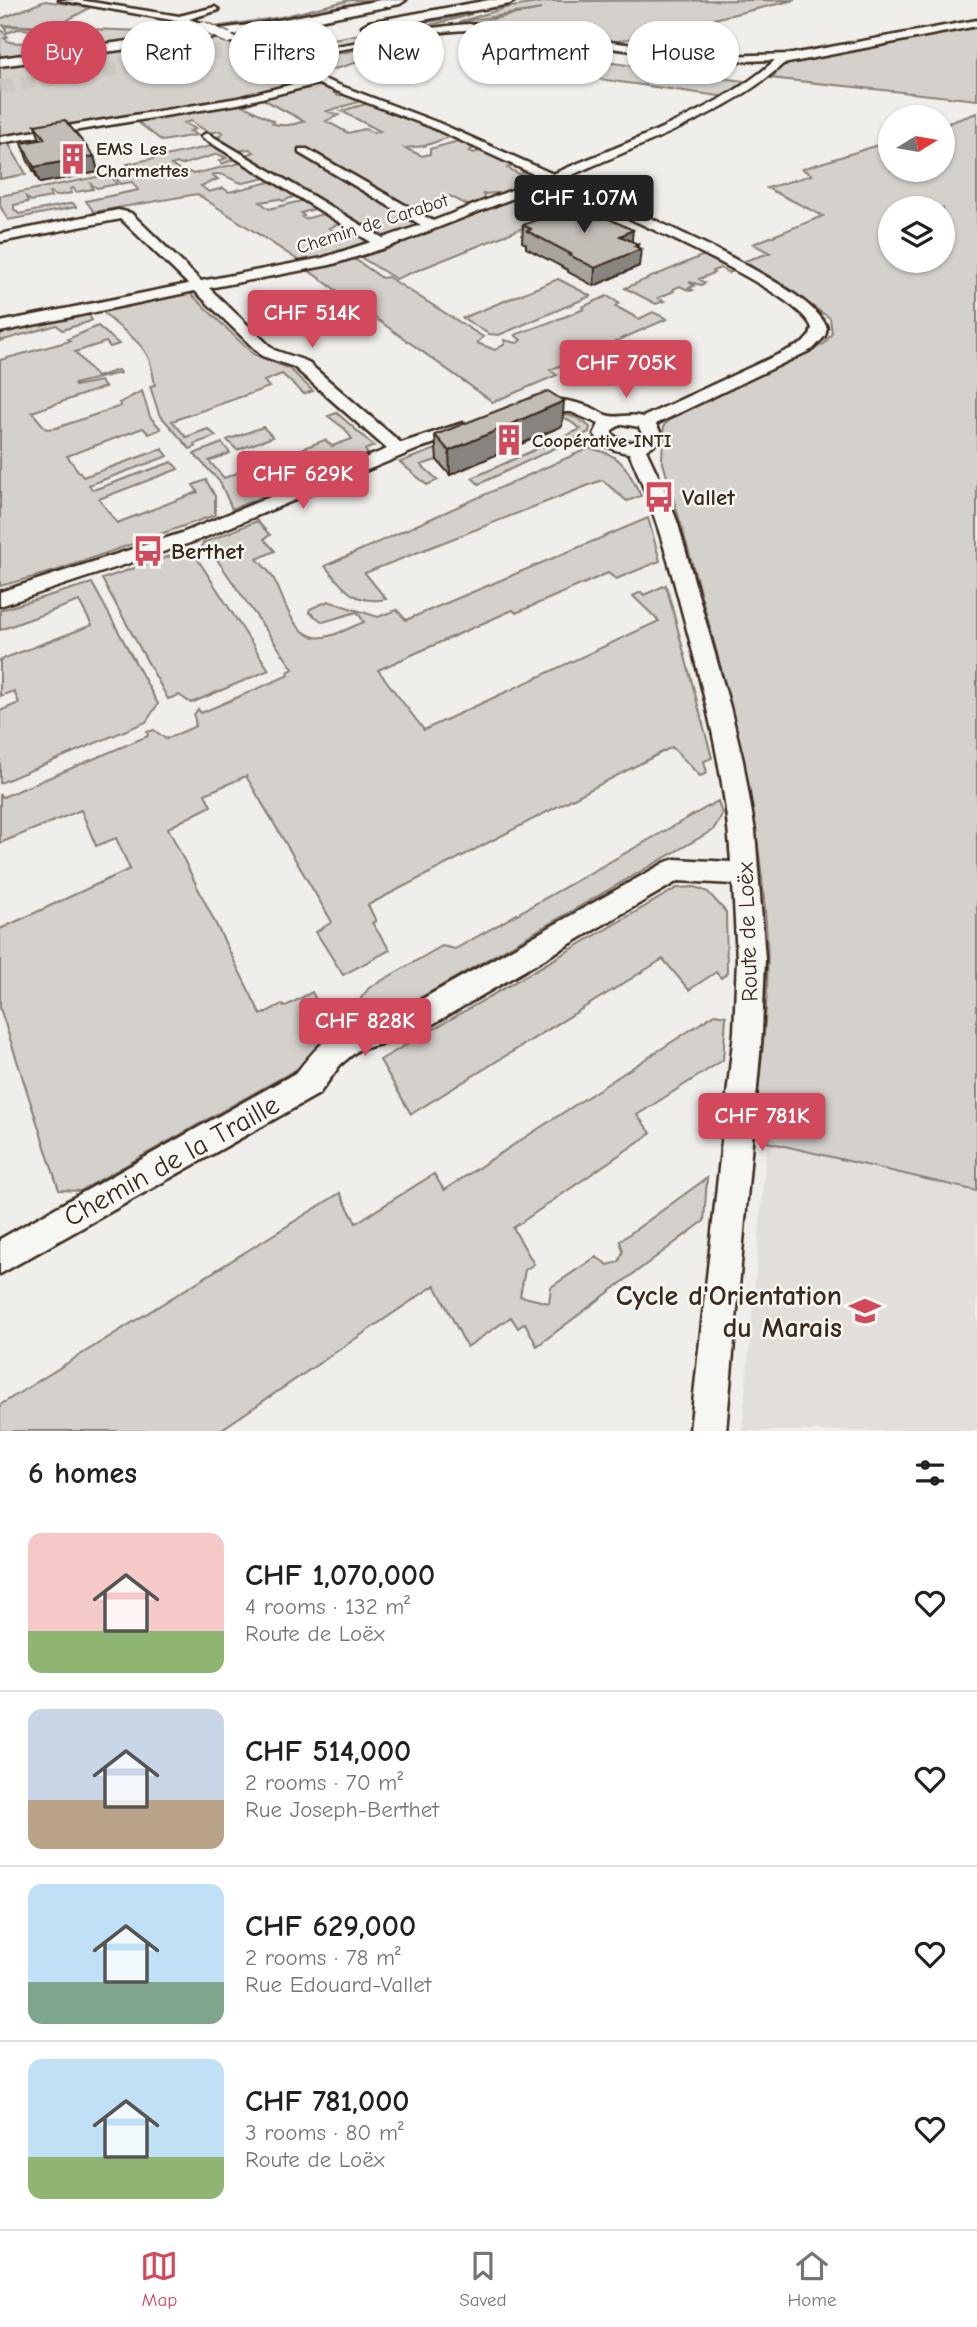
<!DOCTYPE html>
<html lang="en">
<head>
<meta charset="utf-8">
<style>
	body { margin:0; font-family:"Comic Neue",sans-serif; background:#f6f6f6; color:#202124; height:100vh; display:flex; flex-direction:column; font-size:26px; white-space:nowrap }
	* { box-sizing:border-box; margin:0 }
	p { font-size:23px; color:#757577 }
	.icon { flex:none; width:38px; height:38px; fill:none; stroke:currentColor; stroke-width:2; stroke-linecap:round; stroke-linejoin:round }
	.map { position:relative; height:1431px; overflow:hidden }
	.side { display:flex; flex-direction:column; background:#fff; flex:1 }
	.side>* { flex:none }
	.guide { position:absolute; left:21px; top:21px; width:936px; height:63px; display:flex; gap:14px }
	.needle { width:46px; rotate:79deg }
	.buttons { position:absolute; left:878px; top:105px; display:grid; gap:14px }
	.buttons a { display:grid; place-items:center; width:77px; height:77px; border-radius:50%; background:#fff; box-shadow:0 2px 5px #0004; font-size:35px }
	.price { position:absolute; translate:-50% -60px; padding:0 16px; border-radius:7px; background:#d1495b; color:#fff; font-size:23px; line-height:46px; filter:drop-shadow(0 2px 4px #0008) }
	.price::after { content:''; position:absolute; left:50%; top:42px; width:21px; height:16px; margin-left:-10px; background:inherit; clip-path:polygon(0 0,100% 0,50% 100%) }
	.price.active { background:#222; color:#fff }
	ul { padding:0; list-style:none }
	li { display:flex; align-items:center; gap:21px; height:175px; padding:0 28px }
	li+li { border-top:2px solid #e0e0e0 }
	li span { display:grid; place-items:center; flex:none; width:196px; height:140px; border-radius:14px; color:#555 }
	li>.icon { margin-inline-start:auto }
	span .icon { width:84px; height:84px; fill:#fffc; stroke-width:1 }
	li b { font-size:30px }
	h2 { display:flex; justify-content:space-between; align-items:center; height:84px; padding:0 28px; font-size:30px }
	.tag { padding:0 24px; border-radius:32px; background:#fff; box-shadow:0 2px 5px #0004; font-size:24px; line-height:63px }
	.tag.active { background:#d1495b; color:#fff }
	.menu { display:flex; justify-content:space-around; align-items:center; height:98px; border-top:2px solid #e0e0e0; background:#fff; font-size:19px; color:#757577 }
	.menu a { display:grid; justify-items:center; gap:4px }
	.menu .active { color:#d1495b }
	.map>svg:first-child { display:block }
	.built { fill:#e2dfdb }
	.green { fill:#d4d1cc; stroke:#887e75; stroke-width:2; fill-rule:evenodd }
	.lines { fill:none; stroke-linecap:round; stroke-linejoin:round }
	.highway-tunnel { stroke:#cbc7c1; stroke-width:14; stroke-dasharray:14 7; stroke-linecap:butt }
	.minor-casing { stroke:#3b2a1e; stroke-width:5 }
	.highway-casing { stroke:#3b2a1e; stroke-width:5 }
	.minor { fill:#f6f6f2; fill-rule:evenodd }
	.highway { fill:#f6f6f2; fill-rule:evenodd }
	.minor-bridge-casing { stroke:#3b2a1e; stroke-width:12; stroke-linecap:butt }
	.minor-bridge { stroke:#f6f6f2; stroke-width:10 }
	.wall { fill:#a7a39d; stroke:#3b2a1e; stroke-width:2 }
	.shaded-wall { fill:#888480; stroke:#3b2a1e; stroke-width:2 }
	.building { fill:#c2bdb7; stroke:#3b2a1e; stroke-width:2 }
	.labels { text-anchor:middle; stroke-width:5; stroke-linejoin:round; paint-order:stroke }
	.far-poi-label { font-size:19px; font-weight:bold; fill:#3b2a1e; stroke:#f6f6f2; text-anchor:start }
	.far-street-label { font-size:19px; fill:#3b2a1e; stroke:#f6f6f2 }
	.poi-label { font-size:23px; font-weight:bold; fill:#3b2a1e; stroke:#f6f6f2; text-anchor:start }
	.street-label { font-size:23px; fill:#3b2a1e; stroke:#f6f6f2 }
	.near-street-label { font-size:28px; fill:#3b2a1e; stroke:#f6f6f2 }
	.near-poi-label { font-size:28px; font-weight:bold; fill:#3b2a1e; stroke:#f6f6f2; text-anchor:end }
</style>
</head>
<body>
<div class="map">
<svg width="977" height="1431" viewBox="0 0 977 1431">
	<rect width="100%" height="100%" fill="#efeeea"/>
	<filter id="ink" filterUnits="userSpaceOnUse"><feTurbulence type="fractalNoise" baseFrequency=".0143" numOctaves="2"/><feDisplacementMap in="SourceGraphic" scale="14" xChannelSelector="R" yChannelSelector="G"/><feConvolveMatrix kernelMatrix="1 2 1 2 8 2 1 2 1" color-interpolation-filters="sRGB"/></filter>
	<g filter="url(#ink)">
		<path class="built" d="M 767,1142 L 977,1191 L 977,1431 L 742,1431 Z"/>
		<path class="green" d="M 350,0 L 376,0 L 277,20 L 214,27 L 281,17 Z
			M 795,0 L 611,43 L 468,24 L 541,9 L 459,22 L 505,8 L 551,1 Z
			M 45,1 L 91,7 L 55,27 L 0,25 L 0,19 Z
			M 472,14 C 449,22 427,25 404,31 C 335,49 299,61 229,35 L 269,32 L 257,37 L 263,39 L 285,37 L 288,38 L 274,43 L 294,46 Z
			M 977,25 L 977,100 L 770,78 L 774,76 L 770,75 L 786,62 Z
			M 4,26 L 144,31 L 144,34 L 198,28 L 203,31 L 0,57 L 0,29 L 8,37 L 4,38 C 11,45 16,42 25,43 L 25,47 L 45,44 L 43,37 L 29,35 L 53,31 L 33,33 L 33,30 L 18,29 L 7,33 Z
			M 439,32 L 435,36 L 410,44 L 412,46 L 315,75 L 287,62 L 292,57 C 310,55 328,56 347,52 C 378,45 407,35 439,32 Z
			M 216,37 L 248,51 L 281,56 L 277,61 L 278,65 L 311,81 L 237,100 L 0,138 L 0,65 Z
			M 569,57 L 751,82 L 726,97 L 542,71 Z
			M 313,83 L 323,84 L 339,92 L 334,93 L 338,96 L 348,94 L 362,101 L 327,111 L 339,115 L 326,121 L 348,133 L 365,129 L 374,133 L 380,131 L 341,111 L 369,103 L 413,121 L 418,119 L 452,136 L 424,146 L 405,148 L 422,156 L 430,154 L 430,149 L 462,140 L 476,147 L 469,151 L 474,153 L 482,150 L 515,164 L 507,168 L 519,174 L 530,171 L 543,179 L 503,196 L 497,193 L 483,194 L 488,202 L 473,208 L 450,196 L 401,212 L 423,226 L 392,238 L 378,237 L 246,155 L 254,152 L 249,149 L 238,151 L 217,138 L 223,133 L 220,131 L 209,133 L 191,121 L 184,123 L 196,129 L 190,131 L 197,135 L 162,141 L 134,119 L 250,100 L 255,101 L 244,106 L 274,121 L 272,123 C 281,127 295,125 304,121 L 259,97 Z
			M 977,113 L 977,1191 L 767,1142 L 767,1117 L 756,1114 C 761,1057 770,998 767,940 C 759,774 707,618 662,459 L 664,425 L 682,411 L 824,344 L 832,333 L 830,318 L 744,261 L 770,253 L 753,244 L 823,216 L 767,188 L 812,175 L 802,169 L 891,141 L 891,170 L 943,170 L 943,125 ZM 891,208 L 943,208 L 943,261 L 891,261 Z
			M 7,141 L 26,174 L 0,179 L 0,142 Z
			M 212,146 L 220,146 L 238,158 L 222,164 L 219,161 L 226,158 L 218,154 L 181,165 L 177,163 L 171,165 L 182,172 L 187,171 L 193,174 L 245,162 L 266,176 L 266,178 L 243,183 C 231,181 224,171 212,175 L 218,179 L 201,186 L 209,192 L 223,188 L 229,192 L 274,181 L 298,195 L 283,201 L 279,199 L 260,202 L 269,209 L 305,200 L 318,208 L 301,213 L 304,216 L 302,217 L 305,219 L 326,213 L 342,223 L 329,228 L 335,232 L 350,227 L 364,236 L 368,246 L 304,264 L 197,194 L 94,212 L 86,201 L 138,190 L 132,182 L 120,184 L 116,178 L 114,180 L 117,184 L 97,188 L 91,184 L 93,189 L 76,192 L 73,188 L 70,189 L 72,193 L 55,196 L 51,192 L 49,193 L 51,197 L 31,201 L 26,197 L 28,202 L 14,205 L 14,209 L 19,214 L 73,203 L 76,207 L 8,220 L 0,206 L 0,196 L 133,170 L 127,164 Z
			M 547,183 L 557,183 L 592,200 L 396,279 L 357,255 L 514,199 L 515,196 Z
			M 704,255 L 735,270 L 729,273 L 720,268 L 713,271 L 714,273 L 699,279 L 705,283 L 701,285 L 689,282 L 694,286 L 689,288 L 693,290 L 690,291 L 680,286 L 673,289 L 674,291 L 658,298 L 664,301 L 656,304 L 625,288 Z
			M 348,258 L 356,260 L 382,278 L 388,277 L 483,337 L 477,343 L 495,350 L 505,344 L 504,340 L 517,343 L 521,340 L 515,335 C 538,326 561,319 584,309 L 582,307 L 607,296 L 619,303 L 615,306 L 639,319 L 653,312 L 667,319 L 550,370 L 557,375 L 493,402 L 308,270 Z
			M 558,279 L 591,296 L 499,335 L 489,334 L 463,318 Z
			M 188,291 L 253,354 L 290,369 L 313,391 L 304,394 L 282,374 L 264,381 L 269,387 L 172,421 L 186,437 L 208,429 L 216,436 L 194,444 L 195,447 L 190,449 L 159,414 L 150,386 L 155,385 C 153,376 152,365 148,357 C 138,336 113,326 100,308 Z
			M 86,311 L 92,320 L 88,322 L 62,330 L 57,325 L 0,341 L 0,333 Z
			M 98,326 L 119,344 L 110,347 L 106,342 L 75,352 L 97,377 L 118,370 L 120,373 L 74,384 L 75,386 L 100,381 L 105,387 L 32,412 L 46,429 L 56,428 L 121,406 L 119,403 L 142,391 L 150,417 L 161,429 L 149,434 L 143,428 L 67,456 L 83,477 L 162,449 L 168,456 L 89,485 L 93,490 L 172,462 L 178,469 L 99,499 L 117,523 L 198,492 L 193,485 L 206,480 L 215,496 L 215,515 L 55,571 L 0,586 L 0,360 L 70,341 L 68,339 Z
			M 557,412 L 577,418 L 590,427 L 589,432 L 479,484 L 472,478 L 581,429 L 565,418 L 558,421 Z
			M 337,413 L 374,446 L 365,450 L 368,454 L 232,509 L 220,482 L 194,454 L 222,443 L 230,453 L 209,461 L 224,478 L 325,440 L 332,446 L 352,439 L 345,429 L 328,416 Z
			M 263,427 L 273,437 L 237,450 L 227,440 Z
			M 478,434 L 458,453 L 421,465 L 438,480 L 427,485 L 400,462 Z
			M 589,448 C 623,455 626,467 641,496 L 627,501 L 602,480 L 365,573 L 386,599 C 354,605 344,589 325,566 Z
			M 648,518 L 660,561 L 616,579 L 608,573 L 516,613 L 513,610 L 508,612 L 378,670 L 424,730 L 659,621 L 633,596 L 641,592 L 644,595 L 666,585 L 712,758 L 704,761 L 707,773 L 700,776 L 672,747 L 368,905 L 376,921 L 372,923 L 390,950 L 343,975 L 316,932 L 332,922 L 246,776 L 205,794 L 211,806 L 168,828 L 261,1015 L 282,1004 L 284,1007 L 312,992 C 331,1028 330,1035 304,1065 L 80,1191 L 59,1190 L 0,1008 L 0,929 L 130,869 L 116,838 L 96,846 L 81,810 L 0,843 L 0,795 L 3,797 L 148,736 L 147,732 L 154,730 L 166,739 L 196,726 L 194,715 L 198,709 L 201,713 L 289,675 L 288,672 L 293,669 L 211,551 L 206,552 L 201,547 L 203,543 L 257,521 L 270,535 L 264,539 L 275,551 L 257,559 C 262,564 268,570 272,576 C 284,594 287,626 311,636 C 326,642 350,627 364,622 L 357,612 L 323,622 L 309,612 L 310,609 L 328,601 L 378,617 L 397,610 L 406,620 Z
			M 193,552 L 269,670 L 191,703 L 179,695 L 168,699 L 102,579 L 173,555 L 176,558 Z
			M 92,583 L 158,704 L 146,722 L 0,783 L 0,711 L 19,703 L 14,691 L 0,696 L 0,660 L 92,625 L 79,601 L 0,630 L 0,610 Z
			M 718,801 L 722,815 L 713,830 L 383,1019 L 369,1017 L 361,1008 L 361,998 L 369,988 L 442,946 L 455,949 Z
			M 695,887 L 708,892 L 726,912 L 727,973 L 721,978 L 716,972 L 689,990 L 663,959 L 411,1114 L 380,1060 L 677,888 Z
			M 715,1014 L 726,1016 L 723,1060 L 637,1115 L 651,1133 L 513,1228 L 534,1264 L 525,1270 L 520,1296 L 549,1303 L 551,1287 L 596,1257 L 608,1265 L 619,1262 L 623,1251 L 620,1241 L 707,1178 L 704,1221 L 537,1346 L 525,1323 L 518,1328 L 511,1317 L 467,1347 L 435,1285 L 219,1431 L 0,1431 L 0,1405 L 340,1193 L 356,1223 L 434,1174 L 444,1190 Z"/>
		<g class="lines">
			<path class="highway-tunnel" d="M 0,87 L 277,43"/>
			<defs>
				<path id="minor" d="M 59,0 L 79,0 L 179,16 L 215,7 L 219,10 L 189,19 L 207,25 L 207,29 L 204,30 L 177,21 Z
					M 977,20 L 977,26 L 783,64 C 730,114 630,148 563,179 C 612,202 812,283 827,328 L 825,336 L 813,349 L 656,424 L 662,435 L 661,440 L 646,450 L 668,497 L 678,524 L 730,707 L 743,761 L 755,831 L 765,959 L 762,1032 L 726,1431 L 690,1431 L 734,1032 L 737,959 L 733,884 L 678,881 L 414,1035 L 358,1050 L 340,1065 L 319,1094 L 0,1274 L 0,1239 L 297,1072 C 330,1029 346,1022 399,1012 L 666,862 L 675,859 L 731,862 C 726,781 707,704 686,626 C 670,566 655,509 629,453 C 614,451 604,447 594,434 L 599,424 L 571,412 L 533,412 L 525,407 C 538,393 573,401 590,407 C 596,409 603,415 610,416 C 619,418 630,413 643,417 L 803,343 L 810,335 L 812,328 C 797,288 599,206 552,183 L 388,247 L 330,265 L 209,288 L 274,350 L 306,361 L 401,443 L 463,423 L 472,428 L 469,432 L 423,447 L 196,541 L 0,606 L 0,592 L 182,533 L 387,449 L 294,367 L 262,356 L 195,291 L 0,332 L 0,322 L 188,284 L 121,219 L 0,242 L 0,234 L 118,210 L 131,213 L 201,281 L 322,258 L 371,242 L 203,138 L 201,136 L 207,133 L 383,238 L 421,225 L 299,153 L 299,149 L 307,149 L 433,221 L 542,178 L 431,127 L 318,84 L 238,104 L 0,143 L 0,137 L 238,98 L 309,80 L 279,64 L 278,62 L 284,54 L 260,52 L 225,40 L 225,36 L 228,35 C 249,41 269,49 292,49 C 351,50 409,27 470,24 L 719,56 L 792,54 ZM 470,30 L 719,62 L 775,60 C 722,110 621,144 553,174 L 439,123 L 323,79 L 289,61 L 293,55 C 353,52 410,32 470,30 ZM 622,424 L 639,427 L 644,438 C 632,445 622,443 612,434 L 612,430 Z"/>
				<path id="highway" d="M 380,0 L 406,0 L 400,4 L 264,31 L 0,66 L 0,58 L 264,23 Z
					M 489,0 L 516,0 L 510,4 L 369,30 L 362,26 L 369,22 Z"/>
			</defs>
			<use href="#minor" class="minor-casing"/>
			<use href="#highway" class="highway-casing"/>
			<use href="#minor" class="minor"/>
			<use href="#highway" class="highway"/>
			<defs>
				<path id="minor-bridge" d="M 204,27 L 228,38"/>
			</defs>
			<use href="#minor-bridge" class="minor-bridge-casing"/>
			<use href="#minor-bridge" class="minor-bridge"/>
		</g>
		<path class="wall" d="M 35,125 L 94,156 L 98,172 L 40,183 L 27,159 L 22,143 L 40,140 Z
			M 523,225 L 632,242 L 638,247 L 639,266 L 594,286 L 568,272 L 568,270 L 526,248 L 526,244 L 522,242 Z
			M 562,426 L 450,475 L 437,460 L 435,435 Z"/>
		<path class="shaded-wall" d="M 94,156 L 98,172 L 40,183 L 34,167 Z
			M 633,230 L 631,248 L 620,236 Z
			M 638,244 L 637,250 L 641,249 L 639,266 L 594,286 L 595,268 Z
			M 564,401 L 562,426 L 450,475 L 449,451 Z"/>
		<path class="building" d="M 65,120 L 94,156 L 34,167 L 22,143 L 45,139 L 35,125 Z
			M 577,204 L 633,230 L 620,236 L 638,244 L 634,246 L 641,249 L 595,268 L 569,255 L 571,254 L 527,231 L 531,229 L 523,225 Z
			M 548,391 L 564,401 L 449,451 L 435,435 Z"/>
	</g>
	<defs>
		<symbol id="building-bare" viewBox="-9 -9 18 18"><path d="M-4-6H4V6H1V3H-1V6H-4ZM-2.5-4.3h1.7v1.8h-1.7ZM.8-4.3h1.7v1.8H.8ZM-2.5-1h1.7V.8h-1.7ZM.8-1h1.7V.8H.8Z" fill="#d1495b" stroke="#f6f6f2" stroke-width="2.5" paint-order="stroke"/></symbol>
		<symbol id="bus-bare" viewBox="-9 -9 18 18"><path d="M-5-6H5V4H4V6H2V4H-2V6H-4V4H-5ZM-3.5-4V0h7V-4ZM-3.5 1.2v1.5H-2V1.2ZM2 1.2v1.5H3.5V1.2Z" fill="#d1495b" stroke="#f6f6f2" stroke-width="2.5" paint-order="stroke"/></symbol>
		<symbol id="school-bare" viewBox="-9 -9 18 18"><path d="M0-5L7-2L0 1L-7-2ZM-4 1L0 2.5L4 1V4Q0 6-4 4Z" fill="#d1495b" stroke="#f6f6f2" stroke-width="2.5" paint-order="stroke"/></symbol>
	</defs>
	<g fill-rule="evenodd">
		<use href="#building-bare" x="51" y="137" width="44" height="44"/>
		<use href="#building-bare" x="487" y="418" width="44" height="44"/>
		<use href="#bus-bare" x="637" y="475" width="44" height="44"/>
		<use href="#bus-bare" x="126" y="529" width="44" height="44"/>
		<use href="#school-bare" x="843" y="1289" width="44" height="44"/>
	</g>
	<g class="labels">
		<g class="far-poi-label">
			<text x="96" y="155">EMS Les<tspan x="96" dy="22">Charmettes</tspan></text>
			<text x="532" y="447">Coopérative INTI</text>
		</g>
		<g class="far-street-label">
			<text transform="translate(372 223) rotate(-18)" y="7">Chemin de Carabot</text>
		</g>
		<g class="poi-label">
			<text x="682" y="505">Vallet</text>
			<text x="171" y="559">Berthet</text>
		</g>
		<g class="street-label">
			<text transform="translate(747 932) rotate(-92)" y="8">Route de Loëx</text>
		</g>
		<g class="near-street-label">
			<text transform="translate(171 1160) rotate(-29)" y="10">Chemin de la Traille</text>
		</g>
		<g class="near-poi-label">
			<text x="842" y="1305">Cycle d'Orientation<tspan x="842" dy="32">du Marais</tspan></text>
		</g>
	</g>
</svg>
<div class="buttons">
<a><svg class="needle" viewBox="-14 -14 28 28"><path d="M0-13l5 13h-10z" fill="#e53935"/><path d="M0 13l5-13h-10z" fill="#757577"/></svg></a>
<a><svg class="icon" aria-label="layers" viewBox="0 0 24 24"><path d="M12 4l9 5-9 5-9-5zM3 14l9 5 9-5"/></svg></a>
</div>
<b class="price active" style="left:584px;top:235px">CHF 1.07M</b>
<b class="price" style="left:312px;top:350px">CHF 514K</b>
<b class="price" style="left:626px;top:400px">CHF 705K</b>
<b class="price" style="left:303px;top:511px">CHF 629K</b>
<b class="price" style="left:365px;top:1058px">CHF 828K</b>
<b class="price" style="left:762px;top:1153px">CHF 781K</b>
<div class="guide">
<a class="tag active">Buy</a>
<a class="tag">Rent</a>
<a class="tag">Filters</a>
<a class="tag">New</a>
<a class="tag">Apartment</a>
<a class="tag">House</a>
</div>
</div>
<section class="side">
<h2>6 homes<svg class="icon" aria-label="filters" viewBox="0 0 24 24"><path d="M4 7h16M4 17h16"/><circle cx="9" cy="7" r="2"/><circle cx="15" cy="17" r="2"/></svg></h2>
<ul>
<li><span style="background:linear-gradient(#f6c9c9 70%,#8fb573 0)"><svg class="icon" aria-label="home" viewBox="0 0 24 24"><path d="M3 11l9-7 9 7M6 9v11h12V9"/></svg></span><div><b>CHF 1,070,000</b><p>4 rooms · 132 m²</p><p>Route de Loëx</p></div><svg class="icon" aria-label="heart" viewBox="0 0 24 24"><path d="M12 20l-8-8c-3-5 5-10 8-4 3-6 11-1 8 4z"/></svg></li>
<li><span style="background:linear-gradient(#c9d6e8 65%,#b9a48a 0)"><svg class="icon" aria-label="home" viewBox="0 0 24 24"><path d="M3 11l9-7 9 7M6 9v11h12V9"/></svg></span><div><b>CHF 514,000</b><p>2 rooms · 70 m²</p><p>Rue Joseph-Berthet</p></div><svg class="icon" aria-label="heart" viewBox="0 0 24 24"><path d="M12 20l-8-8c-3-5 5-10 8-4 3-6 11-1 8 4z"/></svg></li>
<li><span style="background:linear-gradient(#bfe0f5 70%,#7fa58c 0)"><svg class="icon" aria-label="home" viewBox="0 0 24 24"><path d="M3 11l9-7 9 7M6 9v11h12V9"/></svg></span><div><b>CHF 629,000</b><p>2 rooms · 78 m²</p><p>Rue Edouard-Vallet</p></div><svg class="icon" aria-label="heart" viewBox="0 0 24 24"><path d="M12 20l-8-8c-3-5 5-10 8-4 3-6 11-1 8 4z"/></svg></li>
<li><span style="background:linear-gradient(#bfe0f5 70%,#8fb573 0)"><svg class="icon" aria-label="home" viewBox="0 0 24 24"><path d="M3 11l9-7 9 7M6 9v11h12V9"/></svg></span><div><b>CHF 781,000</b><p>3 rooms · 80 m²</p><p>Route de Loëx</p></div><svg class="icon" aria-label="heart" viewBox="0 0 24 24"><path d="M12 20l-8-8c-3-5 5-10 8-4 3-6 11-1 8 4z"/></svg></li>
</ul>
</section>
<nav class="menu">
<a class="active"><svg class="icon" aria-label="map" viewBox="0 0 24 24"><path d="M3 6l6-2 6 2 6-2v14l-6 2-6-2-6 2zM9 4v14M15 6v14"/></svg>Map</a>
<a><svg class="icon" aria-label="saved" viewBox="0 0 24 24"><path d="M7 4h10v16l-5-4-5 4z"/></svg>Saved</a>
<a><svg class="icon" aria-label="home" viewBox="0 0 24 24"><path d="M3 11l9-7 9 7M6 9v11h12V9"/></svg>Home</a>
</nav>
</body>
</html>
